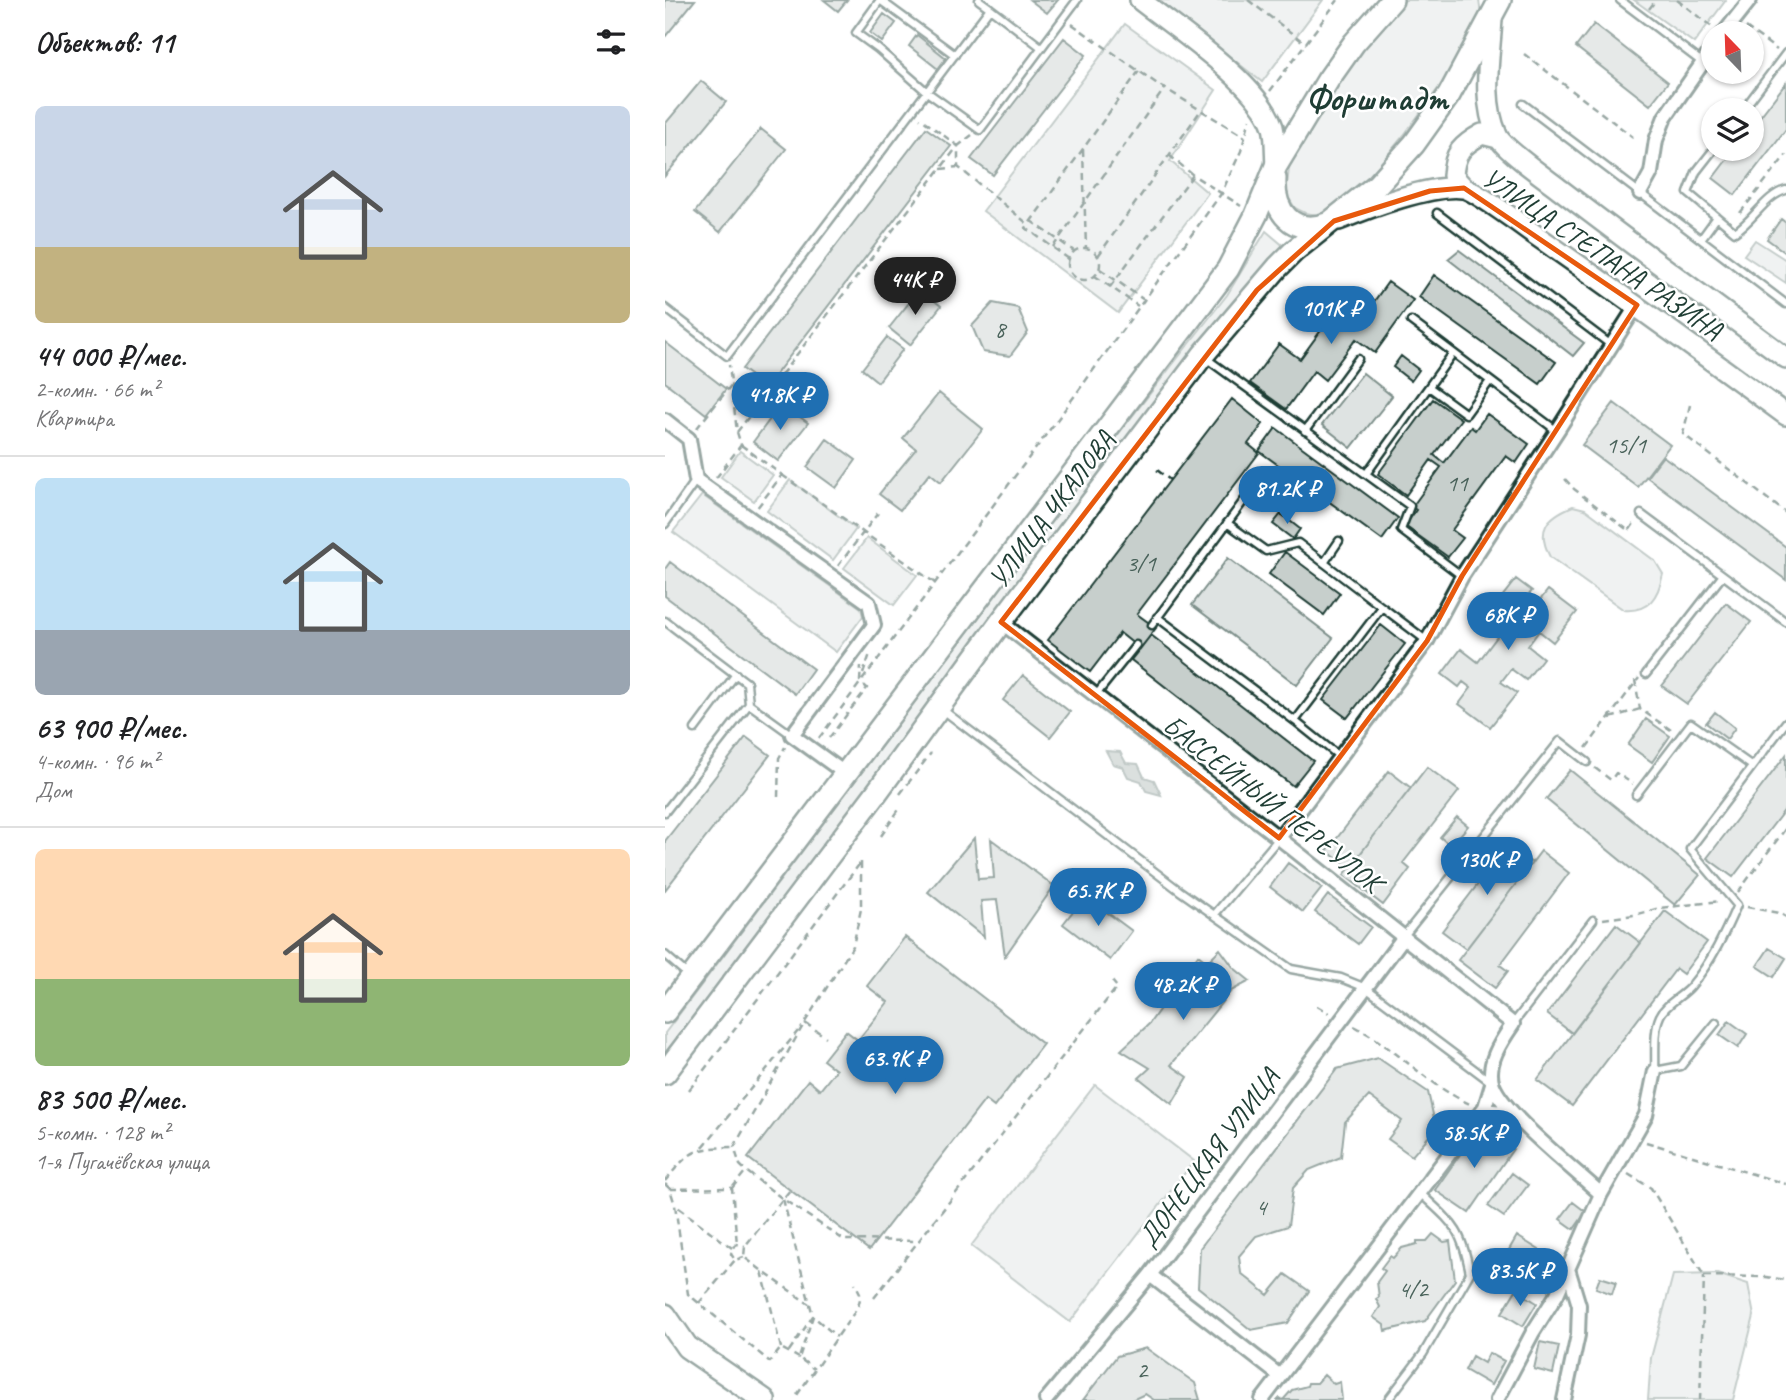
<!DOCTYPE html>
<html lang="ru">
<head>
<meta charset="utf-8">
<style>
	body { margin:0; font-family:Caveat,sans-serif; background:#f2f2f2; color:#202124; height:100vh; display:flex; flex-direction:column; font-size:26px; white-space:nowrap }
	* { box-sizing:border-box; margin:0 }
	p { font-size:23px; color:#757577 }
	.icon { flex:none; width:38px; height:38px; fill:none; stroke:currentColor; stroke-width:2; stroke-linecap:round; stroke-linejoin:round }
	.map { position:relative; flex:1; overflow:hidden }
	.panel { display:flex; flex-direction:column; background:#fff; width:665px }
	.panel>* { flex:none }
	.needle { width:46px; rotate:337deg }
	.fabs { position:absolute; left:1036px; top:21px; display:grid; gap:14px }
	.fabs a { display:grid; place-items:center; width:63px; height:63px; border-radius:50%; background:#fff; box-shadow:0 2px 5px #0004; font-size:35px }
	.price { position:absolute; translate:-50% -60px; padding:0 16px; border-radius:24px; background:#1f6fb2; color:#fff; font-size:23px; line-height:46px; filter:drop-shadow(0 2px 4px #0008) }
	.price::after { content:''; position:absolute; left:50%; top:42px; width:21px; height:16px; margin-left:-10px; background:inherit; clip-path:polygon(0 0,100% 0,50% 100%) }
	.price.current { background:#222; color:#fff }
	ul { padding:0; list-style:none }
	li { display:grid; align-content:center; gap:14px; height:371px; padding:0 35px }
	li+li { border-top:2px solid #e0e0e0 }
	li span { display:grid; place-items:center; height:217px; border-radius:10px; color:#555 }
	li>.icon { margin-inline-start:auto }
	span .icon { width:126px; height:126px; fill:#fffc; stroke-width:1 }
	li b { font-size:30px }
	h2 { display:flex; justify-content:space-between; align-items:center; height:84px; padding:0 35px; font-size:30px }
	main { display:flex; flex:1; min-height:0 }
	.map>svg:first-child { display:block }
	.green { fill:#dee3e2; stroke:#7e908b; stroke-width:2 }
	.water { fill:#afbab7; stroke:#758883; stroke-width:2 }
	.building { fill:#c7cfcc; stroke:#1f3d34; stroke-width:2 }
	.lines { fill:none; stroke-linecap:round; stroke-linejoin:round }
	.service-casing { stroke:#1f3d34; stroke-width:11 }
	.minor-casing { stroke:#1f3d34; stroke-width:18 }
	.secondary-casing { stroke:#1f3d34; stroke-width:24 }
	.primary-casing { stroke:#1f3d34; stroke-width:26 }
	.path { stroke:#1f3d34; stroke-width:2.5; stroke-dasharray:7 5; stroke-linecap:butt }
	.service { stroke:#fff; stroke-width:6 }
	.minor { stroke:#fff; stroke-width:12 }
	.secondary { stroke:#fff; stroke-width:19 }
	.primary { stroke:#fff; stroke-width:21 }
	.marked { fill:none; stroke:#e8590c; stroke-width:5; stroke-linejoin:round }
	.labels { text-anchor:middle; stroke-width:5; stroke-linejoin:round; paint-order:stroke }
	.number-label { font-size:24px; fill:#49625a }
	.street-label { font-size:28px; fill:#1f3d34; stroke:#fff }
	.district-label { font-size:35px; font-weight:bold; fill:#1f3d34; stroke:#fff }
</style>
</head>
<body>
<main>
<section class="panel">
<h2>Объектов: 11<svg class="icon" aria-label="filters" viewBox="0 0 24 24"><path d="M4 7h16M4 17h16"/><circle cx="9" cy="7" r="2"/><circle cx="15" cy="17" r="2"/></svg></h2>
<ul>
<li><span style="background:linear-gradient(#c9d6e8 65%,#c2b280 0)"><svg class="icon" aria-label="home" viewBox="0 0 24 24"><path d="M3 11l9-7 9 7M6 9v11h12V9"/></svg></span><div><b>44 000 ₽/мес.</b><p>2-комн. · 66 m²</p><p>Квартира</p></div></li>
<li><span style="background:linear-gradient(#bfe0f5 70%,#9aa5b1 0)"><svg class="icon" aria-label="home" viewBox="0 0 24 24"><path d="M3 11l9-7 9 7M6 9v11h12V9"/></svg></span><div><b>63 900 ₽/мес.</b><p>4-комн. · 96 m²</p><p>Дом</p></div></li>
<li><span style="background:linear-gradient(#ffd9b3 60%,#8fb573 0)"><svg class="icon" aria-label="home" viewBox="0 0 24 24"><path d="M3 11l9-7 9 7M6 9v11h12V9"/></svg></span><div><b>83 500 ₽/мес.</b><p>5-комн. · 128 m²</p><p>1-я Пугачёвская улица</p></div></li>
</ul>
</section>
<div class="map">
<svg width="1121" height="1400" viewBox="0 0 1121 1400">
	<rect width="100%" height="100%" fill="#fff"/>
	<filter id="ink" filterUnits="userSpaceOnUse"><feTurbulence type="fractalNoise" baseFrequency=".0143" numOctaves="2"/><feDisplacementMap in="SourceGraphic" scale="14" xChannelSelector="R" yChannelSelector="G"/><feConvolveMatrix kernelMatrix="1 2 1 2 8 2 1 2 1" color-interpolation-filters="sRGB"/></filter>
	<g filter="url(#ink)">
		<path class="green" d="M 493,0 L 658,0 L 597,82 Z
			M 740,0 L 814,0 L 816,16 L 783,75 L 739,135 L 707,174 L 667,210 L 653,215 L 640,213 L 630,208 L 621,194 L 625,160 L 685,64 L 721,17 Z
			M 969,0 L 1061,0 L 1029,43 Z
			M 460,24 L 551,90 L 505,161 L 543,193 L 453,313 L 318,211 Z
			M 601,231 L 621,248 L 326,621 L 90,937 L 0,1053 L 0,1033 L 412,487 L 562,295 Z
			M 1090,240 L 1121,260 L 1121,283 L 1079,255 Z
			M 794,250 L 919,343 L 908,356 L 783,259 Z
			M 698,373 L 727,396 L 686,448 L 657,425 Z
			M 75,451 L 108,475 L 89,501 L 56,477 Z
			M 125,480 L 191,529 L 168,560 L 102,511 Z
			M 37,495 L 196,608 L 198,616 L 171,652 L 8,532 Z
			M 908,506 L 920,509 L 990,561 L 998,574 C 993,597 984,612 959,610 L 885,557 C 871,530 881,517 908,506 Z
			M 202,538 L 252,575 L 229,605 L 179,568 Z
			M 563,558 L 668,638 L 632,685 L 527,605 Z
			M 430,1085 L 529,1161 L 405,1322 L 306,1246 Z
			M 1052,1274 L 1083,1284 L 1089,1316 L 1068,1400 L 983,1400 L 986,1358 L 1008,1275 Z"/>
		<path class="water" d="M 441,751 L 455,752 L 461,763 L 473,764 L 479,777 L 489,780 L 496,795 L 481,791 L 476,781 L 463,777 L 458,767 L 448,764 Z"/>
		<path class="building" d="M 0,0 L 30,0 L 0,37 Z
			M 159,0 L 182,0 L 173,11 Z
			M 365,0 L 393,0 L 382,13 Z
			M 219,14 L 231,23 L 217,42 L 205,33 Z
			M 929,24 L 1003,82 L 985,105 L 911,47 Z
			M 252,35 L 281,58 L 273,69 L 244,46 Z
			M 399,38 L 421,55 L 328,175 L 306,159 Z
			M 36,81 L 61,102 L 0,176 L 0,124 Z
			M 1121,83 L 1121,129 L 1070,195 L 1048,178 L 1070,149 L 1087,149 L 1087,127 Z
			M 261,128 L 286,146 L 101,387 L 77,369 Z
			M 96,129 L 121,149 L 55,232 L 30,212 Z
			M 1116,219 L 1121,223 L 1121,253 L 1102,239 Z
			M 769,275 L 891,362 L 875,384 L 754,297 Z
			M 723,282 L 748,300 L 710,353 L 691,339 L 660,380 L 649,371 L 621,409 L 585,383 L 614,344 L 635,359 L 676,303 L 697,318 Z
			M 255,289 L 276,306 L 245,345 L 224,328 Z
			M 328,303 L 353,308 L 363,332 L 345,356 L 318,352 L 307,326 Z
			M 222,337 L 238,349 L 213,382 L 197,369 Z
			M 0,342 L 61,389 L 41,414 L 0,382 Z
			M 736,356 L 754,370 L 746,381 L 728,367 Z
			M 274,393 L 318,429 L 276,482 L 265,473 L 235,510 L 214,494 L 251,449 L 238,438 Z
			M 567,399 L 598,424 L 583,444 L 594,453 L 472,614 L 491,628 L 475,649 L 455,633 L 425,672 L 383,640 Z
			M 768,399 L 796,419 L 769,455 L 779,463 L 806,427 L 810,430 L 822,414 L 864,444 L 851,463 L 841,456 L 787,530 L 798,538 L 783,557 L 740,526 L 751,510 L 747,507 L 776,467 L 766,460 L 741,495 L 713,474 Z
			M 117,403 L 143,423 L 113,461 L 88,442 Z
			M 949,403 L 1005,445 L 973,487 L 917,445 Z
			M 611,428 L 733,518 L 717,540 L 594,451 Z
			M 162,439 L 191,460 L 171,488 L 142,467 Z
			M 998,456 L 1121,547 L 1121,580 L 982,477 Z
			M 616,514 L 635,529 L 628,539 L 608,524 Z
			M 620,552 L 675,593 L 659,615 L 604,574 Z
			M 5,562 L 148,669 L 130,694 L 0,596 L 0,569 Z
			M 851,579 L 867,591 L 862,597 L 872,604 L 883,590 L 912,612 L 888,642 L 874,631 L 863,646 L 878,658 L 861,680 L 846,669 L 836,682 L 852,693 L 825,727 L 794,704 L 806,688 L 798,682 L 794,687 L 777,674 L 796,649 L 813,662 L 849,614 L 833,602 Z
			M 1061,603 L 1086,622 L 1022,704 L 997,686 Z
			M 716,625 L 740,644 L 682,718 L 658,700 Z
			M 486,635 L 648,761 L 628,786 L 466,660 Z
			M 358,675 L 405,712 L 385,737 L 338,700 Z
			M 1050,712 L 1070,728 L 1062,739 L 1041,723 Z
			M 981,719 L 1005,736 L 987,762 L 963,745 Z
			M 81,737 L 105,755 L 0,890 L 0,841 Z
			M 1121,755 L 1121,808 L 1068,877 L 1042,858 Z
			M 762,767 L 794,791 L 738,863 L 745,869 L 718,905 L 679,875 Z
			M 905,770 L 1035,875 L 1010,905 L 881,799 Z
			M 724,771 L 746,788 L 684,868 L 662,851 Z
			M 792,817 L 803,826 L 786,846 L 775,837 Z
			M 309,838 L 313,879 L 329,878 L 326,839 L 389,886 L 340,956 L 332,900 L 316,901 L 319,937 L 263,892 Z
			M 843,845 L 867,863 L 801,949 L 777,931 Z
			M 876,851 L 904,873 L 835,965 L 843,971 L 830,988 L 793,960 Z
			M 623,863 L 657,888 L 638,912 L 605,887 Z
			M 663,895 L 706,927 L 693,944 L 650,912 Z
			M 420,896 L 467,931 L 445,960 L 398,924 Z
			M 1000,911 L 1042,942 L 1018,974 L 1011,969 L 907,1106 L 872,1080 Z
			M 951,924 L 976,943 L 907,1033 L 882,1014 Z
			M 240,937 L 378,1044 L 329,1107 L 320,1100 L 204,1250 L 83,1158 L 143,1080 L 155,1090 L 171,1070 L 158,1060 L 181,1031 L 193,1040 L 223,1002 L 202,986 Z
			M 1104,948 L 1121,958 L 1109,977 L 1092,966 Z
			M 555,949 L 569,968 L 585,981 L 566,991 L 506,1065 L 523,1077 L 507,1104 L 474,1078 L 485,1068 L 456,1050 L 484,1024 L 533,955 L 542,962 Z
			M 1064,1021 L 1082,1034 L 1073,1048 L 1054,1035 Z
			M 713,1058 L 763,1092 L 771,1128 L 747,1156 L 723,1139 L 737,1121 L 704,1096 L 680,1122 L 676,1157 L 644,1170 L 628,1188 L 623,1226 L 591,1236 L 574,1256 L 576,1273 L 603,1295 L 620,1274 L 644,1291 L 623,1323 L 586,1330 L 533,1287 L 535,1248 L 672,1069 Z
			M 815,1126 L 848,1149 L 804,1213 L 770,1190 Z
			M 847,1173 L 863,1185 L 839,1217 L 823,1206 Z
			M 908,1202 L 921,1212 L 909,1229 L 895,1219 Z
			M 768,1234 L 779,1242 L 785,1241 L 790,1280 L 760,1321 L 720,1331 L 719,1325 L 708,1317 L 715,1307 L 711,1299 L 714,1297 L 712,1282 L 720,1271 L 716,1268 L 725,1256 L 728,1258 L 737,1248 L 752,1244 L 752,1241 L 762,1241 Z
			M 852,1236 L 879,1253 L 867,1271 L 841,1255 Z
			M 935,1277 L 951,1282 L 947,1294 L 931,1288 Z
			M 851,1290 L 872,1303 L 858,1326 L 837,1313 Z
			M 875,1342 L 894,1346 L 888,1374 L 869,1369 Z
			M 481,1348 L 530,1383 L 535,1400 L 489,1400 L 480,1394 L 467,1400 L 418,1400 L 452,1356 Z
			M 824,1353 L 839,1361 L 826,1385 L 800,1370 L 807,1356 L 819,1363 Z
			M 659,1375 L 669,1384 L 675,1382 L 677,1400 L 613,1400 L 615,1398 L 618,1400 L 627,1390 L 642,1386 L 643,1383 L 652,1383 Z"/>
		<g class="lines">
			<defs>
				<path id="service" d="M 215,0 L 191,33 L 213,49 L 262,92 L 315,130 L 412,0
					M 215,0 L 290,55
					M 314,0 L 325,8
					M 955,0 L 1038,63
					M 858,104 L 1121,304
					M 1078,110 L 1121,53
					M 1049,149 L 1031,172 L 1023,193 L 1070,232 C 1089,220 1101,195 1121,190
					M 772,213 L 946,345
					M 1036,239 L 1052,217
					M 0,308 L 62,356 L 325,8 L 376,47
					M 746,321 L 892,431
					M 542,359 L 745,506 L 736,530 L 797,576
					M 764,387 L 801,414 L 825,381
					M 640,431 L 693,359
					M 701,474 L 788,353
					M 976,514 L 1121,622
					M 562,523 L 601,551 L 633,543 L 717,607
					M 0,524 L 31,480
					M 659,563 L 674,541
					M 492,617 L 630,721
					M 0,621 L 82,683 L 84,704
					M 487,625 L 589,487
					M 981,674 L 1058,575
					M 431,695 L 471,645
					M 278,710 L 515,891 L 626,969 L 676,978 L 701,988 L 826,1082
					M 30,729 L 71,674
					M 675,757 L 630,721 L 717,607 L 762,641
					M 971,795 L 1026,723 L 1087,766
					M 0,812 L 84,704 L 127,735
					M 550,914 L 614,838
					M 738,937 L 895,741 L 922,762
					M 0,955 L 22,974
					M 1051,1023 L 1016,1066 L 990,1071 C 991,1055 988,1031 995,1016 C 1000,1004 1018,996 1026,986 C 1047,961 1059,935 1072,905 L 1025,849 L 1121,722
					M 848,1024 L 928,920
					M 723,1400 L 758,1354 L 805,1273 C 796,1227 788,1224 755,1193"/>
				<path id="minor" d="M 1059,33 L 1085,0
					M 975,193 L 986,173 L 991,140 L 1000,117 L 1048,48
					M 0,420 L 24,439 L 31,480 L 204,603 L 209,625 L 127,735 L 181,774
					M 336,622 L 614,838 L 848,1024 C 837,1040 820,1064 828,1085 C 839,1114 910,1170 936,1194
					M 614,838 L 762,641 L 797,576 L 892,431 L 972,305
					M 818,1110 L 847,1113
					M 485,1275 L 615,1376
					M 381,1400 L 485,1275 L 738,938
					M 597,1400 L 820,1107 L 827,1084
					M 832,1400 L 868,1332 L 892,1294 L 936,1194 L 981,1115 L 990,1071
					M 899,1400 L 913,1335 L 914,1305 L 904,1272"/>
				<path id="secondary" d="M 475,0 C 512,29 594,84 608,127 C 611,139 610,154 611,166
					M 827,19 C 825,57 816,99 832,135 C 837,148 882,179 896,190 C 970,247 1046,302 1121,358
					M 799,188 L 788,176 C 789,153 797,145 817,134 L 833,138
					M 674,220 C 703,208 767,184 798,188 C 809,190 857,225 869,234 C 954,293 1038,354 1121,415"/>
				<path id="primary" d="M 610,178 C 608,212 628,236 662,224
					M 0,1012 L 563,269 L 591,215 L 611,166 L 663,80 L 689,43 L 727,0
					M 0,1073 L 212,792 L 336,622 L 538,355 L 613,267 L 629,251 L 712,185 L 749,144 L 784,95 L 835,0
					M 0,1315 L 22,1347 L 99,1400"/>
			</defs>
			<use href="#service" class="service-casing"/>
			<use href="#minor" class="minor-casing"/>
			<use href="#secondary" class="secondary-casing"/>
			<use href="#primary" class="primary-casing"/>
			<path class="path" d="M 583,0 L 641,44
				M 1012,0 L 1047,27
				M 984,9 L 991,0
				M 407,24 L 491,83 L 580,137
				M 1081,27 L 1112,50
				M 859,54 L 968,137
				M 605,91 L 673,0
				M 307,135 L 293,146 L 293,167 L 363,224
				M 418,149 L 421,249
				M 504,155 L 528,175 L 576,206
				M 276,169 L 293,167
				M 1075,213 L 1121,155
				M 366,221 L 409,251
				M 388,247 L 500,88
				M403 264a16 16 0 1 1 32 0a16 16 0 1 1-32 0Z
				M 433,256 L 536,110
				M 404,259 L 361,228 L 474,71
				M 435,269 L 479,300
				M 430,276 L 473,306
				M 445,287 L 528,175
				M 1025,405 L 1018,434 L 1121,513
				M 32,428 L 67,384
				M 72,432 L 293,146 L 255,118
				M 76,445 L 117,475 L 92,508
				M 492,470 L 505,480
				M 117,475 L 270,583
				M 51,478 L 76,445 L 72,432 L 64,365
				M 900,479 L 909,489 L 964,531 L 970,522
				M 173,566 L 213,513
				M 198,674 L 205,654
				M 970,680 L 975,709 L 1006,730
				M 945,718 L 975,709
				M 154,738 L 395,416 L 556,194 L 576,151 L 585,119
				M 164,738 L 202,688 L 195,681 L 196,666
				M 921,748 L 974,678
				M 930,768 L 946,780 L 951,773 L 968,784
				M 235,794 L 266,753
				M 113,797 L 114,758 L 120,747
				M 216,836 L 235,808
				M 196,862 L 196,909 L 188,946 L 140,1022 L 69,1147 L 75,1165 L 81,1171 L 118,1199 L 179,1240 L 254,1241
				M 1073,892 L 1121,828
				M 1082,907 L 1114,913 L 1121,917
				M 938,919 L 969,915 L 995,908 L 1056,901
				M 652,1006 L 664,1013
				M 140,1023 L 161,1037
				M 689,1026 C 730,1047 762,1085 805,1104
				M 24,1090 L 196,862
				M 981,1142 L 1121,1184
				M 38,1147 L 133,1031
				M 963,1174 L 986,1188 L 1039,1276
				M 0,1181 C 26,1150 28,1148 69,1147
				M 0,1184 L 5,1189 L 10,1205
				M 67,1188 L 80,1172
				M 5,1189 L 67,1188 L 72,1244
				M 118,1199 L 148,1316 L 134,1358 L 149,1369
				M 67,1248 L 10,1205 L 23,1294 L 105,1362 L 116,1348 L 134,1358
				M 79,1257 L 70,1260 L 66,1254 L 67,1248 L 72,1244 L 80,1246
				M 96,1270 L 79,1257 L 80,1246 L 125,1190
				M 1039,1276 L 1101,1277 L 1121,1280
				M 209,1298 L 452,987 L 447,981
				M 34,1303 L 70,1260
				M 116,1348 L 97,1271 L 144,1304
				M 124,1351 L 148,1316 L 172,1337
				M 132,1395 L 193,1307 L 196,1295 L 190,1283
				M 1035,1400 L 1039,1276"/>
			<use href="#service" class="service"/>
			<use href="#minor" class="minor"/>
			<use href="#secondary" class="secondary"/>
			<use href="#primary" class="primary"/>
		</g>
	</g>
	<path d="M0 0H1121V1400H0ZM 799,188 L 972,305 L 797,576 L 762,641 L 614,838 L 336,622 L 592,290 L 669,221 L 765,191 Z" fill="#fff" fill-opacity=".55" fill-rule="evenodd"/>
	<path class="marked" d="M 799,188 L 972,305 L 797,576 L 762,641 L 614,838 L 336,622 L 592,290 L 669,221 L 765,191 Z"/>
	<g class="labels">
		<g class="number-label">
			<text x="335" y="337">8</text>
			<text x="961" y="453">15/1</text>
			<text x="792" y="491">11</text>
			<text x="476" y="571">3/1</text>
			<text x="596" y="1215">4</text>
			<text x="748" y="1297">4/2</text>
			<text x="477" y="1378">2</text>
		</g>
		<g class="street-label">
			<text transform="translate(938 253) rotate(34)" y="10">УЛИЦА СТЕПАНА РАЗИНА</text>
			<text transform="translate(386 509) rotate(-53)" y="10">УЛИЦА ЧКАЛОВА</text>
			<text transform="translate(608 803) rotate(38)" y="10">БАССЕЙНЫЙ ПЕРЕУЛОК</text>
			<text transform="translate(543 1157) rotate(-53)" y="10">ДОНЕЦКАЯ УЛИЦА</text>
		</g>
		<g class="district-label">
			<text x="712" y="110">Форштадт</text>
		</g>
	</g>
</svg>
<div class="fabs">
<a><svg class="needle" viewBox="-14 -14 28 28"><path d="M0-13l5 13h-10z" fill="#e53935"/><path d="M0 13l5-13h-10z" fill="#757577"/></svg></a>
<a><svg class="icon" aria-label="layers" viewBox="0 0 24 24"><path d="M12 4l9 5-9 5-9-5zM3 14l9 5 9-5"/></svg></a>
</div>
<b class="price current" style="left:250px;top:317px">44K ₽</b>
<b class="price" style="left:666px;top:346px">101K ₽</b>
<b class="price" style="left:115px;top:432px">41.8K ₽</b>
<b class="price" style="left:622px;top:526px">81.2K ₽</b>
<b class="price" style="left:843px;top:652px">68K ₽</b>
<b class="price" style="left:822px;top:897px">130K ₽</b>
<b class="price" style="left:433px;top:928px">65.7K ₽</b>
<b class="price" style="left:518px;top:1022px">48.2K ₽</b>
<b class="price" style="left:230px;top:1096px">63.9K ₽</b>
<b class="price" style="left:809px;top:1170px">58.5K ₽</b>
<b class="price" style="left:855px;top:1308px">83.5K ₽</b>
</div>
</main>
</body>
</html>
